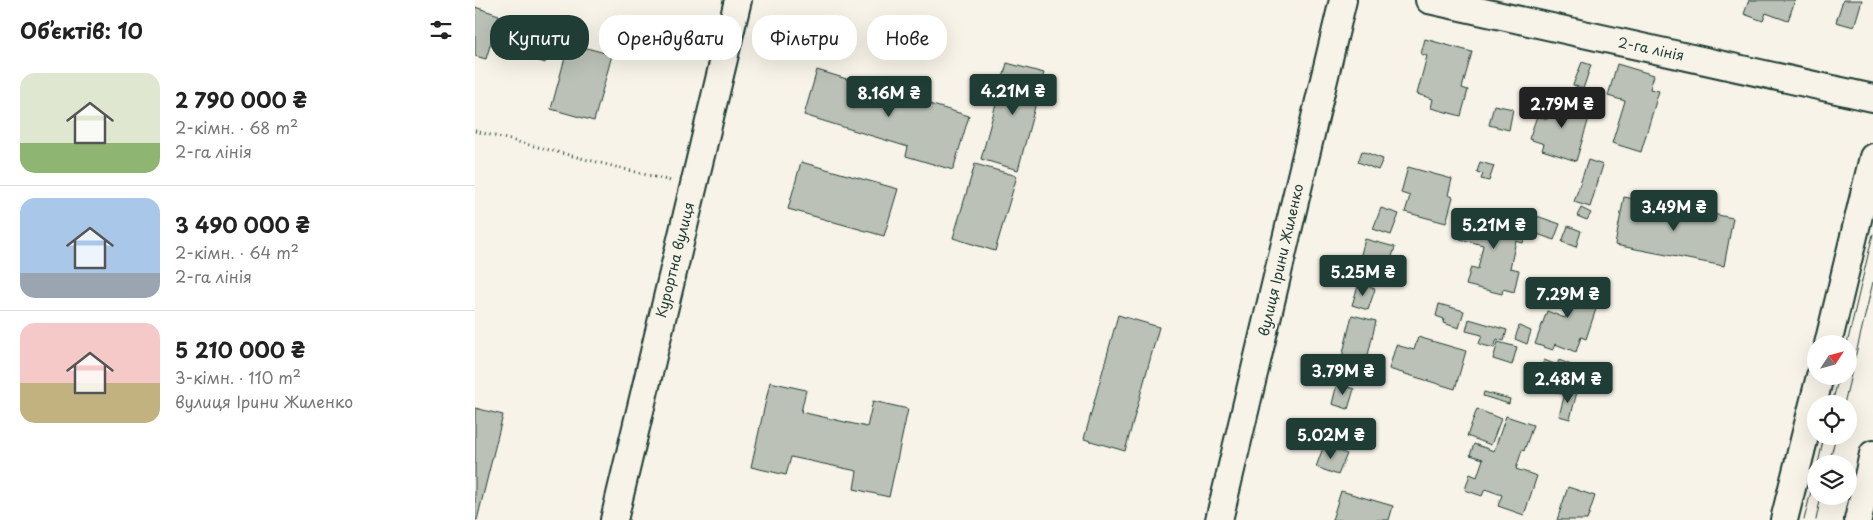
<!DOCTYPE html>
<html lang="uk">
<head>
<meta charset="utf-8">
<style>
	body { margin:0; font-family:"Playpen Sans",sans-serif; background:#f6f6f6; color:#222; height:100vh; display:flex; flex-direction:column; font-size:19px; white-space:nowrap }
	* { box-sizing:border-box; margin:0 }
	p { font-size:16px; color:#767676 }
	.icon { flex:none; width:28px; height:28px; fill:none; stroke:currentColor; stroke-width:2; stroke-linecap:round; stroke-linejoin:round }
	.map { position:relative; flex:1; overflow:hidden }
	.drawer { display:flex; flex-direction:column; background:#fff; width:475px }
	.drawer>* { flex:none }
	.guide { position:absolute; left:15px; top:15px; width:475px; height:45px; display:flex; gap:10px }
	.needle { width:32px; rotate:54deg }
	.controls { position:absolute; left:1332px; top:335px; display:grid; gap:10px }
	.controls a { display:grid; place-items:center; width:50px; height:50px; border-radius:50%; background:#fff; box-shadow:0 5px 20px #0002; font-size:25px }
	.price { position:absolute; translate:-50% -42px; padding:0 11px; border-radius:5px; background:#1f3d34; color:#fff; font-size:16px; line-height:32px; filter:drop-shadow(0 1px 2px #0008) }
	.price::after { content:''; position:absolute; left:50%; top:30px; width:15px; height:11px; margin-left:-8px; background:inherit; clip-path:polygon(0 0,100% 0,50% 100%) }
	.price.on { background:#222; color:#fff }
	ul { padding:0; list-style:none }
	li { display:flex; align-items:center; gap:15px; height:125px; padding:0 20px }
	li+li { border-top:1px solid #e0e0e0 }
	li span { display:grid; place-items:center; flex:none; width:140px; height:100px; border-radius:15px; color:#555 }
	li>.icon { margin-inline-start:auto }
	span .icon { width:60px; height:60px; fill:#fffc; stroke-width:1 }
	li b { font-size:21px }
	h2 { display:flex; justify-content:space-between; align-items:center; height:60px; padding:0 20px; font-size:21px }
	.tag { padding:0 18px; border-radius:20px; background:#fff; box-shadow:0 5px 20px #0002; font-size:18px; line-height:45px }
	.tag.on { background:#1f3d34; color:#fff }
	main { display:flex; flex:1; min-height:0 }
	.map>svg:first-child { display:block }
	.building { fill:#bbc1b6; stroke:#1f3d34 }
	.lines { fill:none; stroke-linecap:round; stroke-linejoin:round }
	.minor-casing { stroke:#1f3d34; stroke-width:30 }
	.path { stroke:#1f3d34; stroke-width:3; stroke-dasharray:1 4; stroke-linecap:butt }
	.minor { stroke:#f7f3e8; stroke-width:26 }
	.tram { stroke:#1f3d34; stroke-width:1 }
	.labels { text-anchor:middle; stroke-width:4.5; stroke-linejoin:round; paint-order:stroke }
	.street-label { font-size:14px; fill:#1f3d34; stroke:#f7f3e8 }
</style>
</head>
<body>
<main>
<section class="drawer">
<h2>Об’єктів: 10<svg class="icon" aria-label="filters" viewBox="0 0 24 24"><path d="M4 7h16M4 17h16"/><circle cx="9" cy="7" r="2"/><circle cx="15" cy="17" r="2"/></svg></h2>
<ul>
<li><span style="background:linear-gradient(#dfe7d0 70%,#8fb573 0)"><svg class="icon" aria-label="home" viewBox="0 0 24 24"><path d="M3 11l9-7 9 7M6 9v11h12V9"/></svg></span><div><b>2 790 000 ₴</b><p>2-кімн. · 68 m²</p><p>2-га лінія</p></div></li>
<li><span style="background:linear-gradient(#a9c7e8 75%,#9aa5b1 0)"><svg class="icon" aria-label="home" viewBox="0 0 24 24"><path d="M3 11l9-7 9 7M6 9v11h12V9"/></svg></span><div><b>3 490 000 ₴</b><p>2-кімн. · 64 m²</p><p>2-га лінія</p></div></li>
<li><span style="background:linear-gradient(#f6c9c9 60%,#c2b280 0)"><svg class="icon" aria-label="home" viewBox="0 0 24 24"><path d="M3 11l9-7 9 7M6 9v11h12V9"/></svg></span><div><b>5 210 000 ₴</b><p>3-кімн. · 110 m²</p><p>вулиця Ірини Жиленко</p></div></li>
</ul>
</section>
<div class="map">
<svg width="1398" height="520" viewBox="0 0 1398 520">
	<rect width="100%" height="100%" fill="#f7f3e8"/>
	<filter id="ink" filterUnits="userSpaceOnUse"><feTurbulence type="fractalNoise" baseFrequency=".02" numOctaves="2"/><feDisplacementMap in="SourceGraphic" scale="10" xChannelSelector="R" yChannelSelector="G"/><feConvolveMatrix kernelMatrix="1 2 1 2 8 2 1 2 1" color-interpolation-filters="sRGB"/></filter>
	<g filter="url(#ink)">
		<path class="building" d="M 1274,0 L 1320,0 L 1313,21 L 1291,13 L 1288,21 L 1269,14 Z
			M 1368,0 L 1387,0 L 1379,27 L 1361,22 Z
			M 0,7 L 24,15 L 11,59 L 0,56 Z
			M 63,25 L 81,31 L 70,63 L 52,57 Z
			M 950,39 L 997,52 L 987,88 L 993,90 L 986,116 L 956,108 L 958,99 L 942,94 L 952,56 L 946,54 Z
			M 94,43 L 137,55 L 119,121 L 76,109 Z
			M 1107,62 L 1116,65 L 1108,89 L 1098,85 Z
			M 532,63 L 569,73 L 543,170 L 506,159 Z
			M 1142,64 L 1179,75 L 1175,89 L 1184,91 L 1166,152 L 1137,143 L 1150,101 L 1133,96 Z
			M 342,70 L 494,116 L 478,170 L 431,156 L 433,147 L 329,115 Z
			M 1081,95 L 1109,105 L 1106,115 L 1114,118 L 1101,161 L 1067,150 L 1069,144 L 1054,139 L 1062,116 L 1073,119 Z
			M 1019,105 L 1038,109 L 1034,130 L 1014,125 Z
			M 887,151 L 908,159 L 903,170 L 883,162 Z
			M 1113,160 L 1128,165 L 1115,207 L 1099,202 Z
			M 326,162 L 423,189 L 409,236 L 313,209 Z
			M 1005,162 L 1019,166 L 1014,181 L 1006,179 L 1008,174 L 1002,172 Z
			M 500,164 L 542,176 L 520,251 L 478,238 Z
			M 933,167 L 977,179 L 973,195 L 978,197 L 971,223 L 930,212 L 935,196 L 926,193 Z
			M 1149,197 L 1258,218 L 1249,266 L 1140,245 Z
			M 906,208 L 924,214 L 916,235 L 898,229 Z
			M 1106,208 L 1116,213 L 1112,220 L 1102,216 Z
			M 1001,209 L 1045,220 L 1044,225 L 1053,227 L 1048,243 L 1041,241 L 1035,268 L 1044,270 L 1039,292 L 1028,289 L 1027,294 L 991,285 L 996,267 L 1003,269 L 1008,245 L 985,239 L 992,213 L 999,215 Z
			M 1050,212 L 1085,224 L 1079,240 L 1054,231 L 1057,224 L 1047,221 Z
			M 1093,226 L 1106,231 L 1101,247 L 1087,242 Z
			M 890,239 L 920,247 L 913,270 L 884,262 Z
			M 1085,281 L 1122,295 L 1118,308 L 1121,309 L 1111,339 L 1106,337 L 1101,352 L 1080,344 L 1078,350 L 1060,344 L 1072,311 L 1090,318 L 1093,310 L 1076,304 Z
			M 884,283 L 900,289 L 893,310 L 877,305 Z
			M 964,304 L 989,311 L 984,328 L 968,323 L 969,319 L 961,316 Z
			M 643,315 L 684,327 L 650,451 L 609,439 Z
			M 877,315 L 901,321 L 889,372 L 865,366 Z
			M 994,319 L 1032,330 L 1029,341 L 1022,339 L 1019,348 L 1004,344 L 1007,335 L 991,331 Z
			M 1044,326 L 1056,331 L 1052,344 L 1040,339 Z
			M 943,337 L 991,351 L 980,389 L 914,369 L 921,345 L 939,350 Z
			M 1023,342 L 1042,347 L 1037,365 L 1018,359 Z
			M 1069,360 L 1082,365 L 1084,360 L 1096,365 L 1086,394 L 1060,384 Z
			M 295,382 L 331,390 L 326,412 L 392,427 L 398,401 L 433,409 L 414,497 L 379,489 L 382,471 L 316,457 L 311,475 L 276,467 Z
			M 862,384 L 879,389 L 873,409 L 857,404 Z
			M 1091,389 L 1102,392 L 1095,419 L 1084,416 Z
			M 1009,392 L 1035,399 L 1034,404 L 1008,396 Z
			M 0,408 L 28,415 L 2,520 L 0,520 Z
			M 1002,409 L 1026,419 L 1016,445 L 992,436 Z
			M 1031,416 L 1058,425 L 1049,451 L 1047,450 L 1041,469 L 1062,476 L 1049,515 L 1023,506 L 1027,495 L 1010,489 L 1007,496 L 990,490 L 995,474 L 1002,477 L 1008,459 L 995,455 L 999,444 L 1019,451 Z
			M 849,445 L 872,454 L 863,475 L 841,467 Z
			M 1093,487 L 1120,496 L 1112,520 L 1082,520 Z
			M 866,491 L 918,506 L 914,520 L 857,520 Z"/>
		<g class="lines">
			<defs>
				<path id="minor" d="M 954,0 L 1398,98
					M 1353,344 L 1398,157
					M 139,520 L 263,0
					M 744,520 L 868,0
					M 1309,520 L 1345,376
					M 1383,520 L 1398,454"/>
			</defs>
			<use href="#minor" class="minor-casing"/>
			<path class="path" d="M 0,131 L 196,181"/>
			<use href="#minor" class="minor"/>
			<path class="tram" d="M 1372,344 L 1398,234
				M 1357,404 L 1364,376
				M 1369,404 L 1398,282
				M 1343,464 L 1349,436
				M 1354,464 L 1361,436
				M 1329,520 L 1341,471
				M 1341,520 L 1346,496"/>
		</g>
	</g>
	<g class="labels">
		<g class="street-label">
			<text transform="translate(1176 49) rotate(12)" y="5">2-га лінія</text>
			<text transform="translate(200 260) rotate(-76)" y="5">Курортна вулиця</text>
			<text transform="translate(806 260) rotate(-77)" y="5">вулиця Ірини Жиленко</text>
		</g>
	</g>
</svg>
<div class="controls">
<a><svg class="needle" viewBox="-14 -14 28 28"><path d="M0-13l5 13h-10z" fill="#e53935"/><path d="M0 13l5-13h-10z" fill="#767676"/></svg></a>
<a><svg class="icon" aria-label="locate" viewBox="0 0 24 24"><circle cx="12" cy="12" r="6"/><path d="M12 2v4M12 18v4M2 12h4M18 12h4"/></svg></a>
<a><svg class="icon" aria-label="layers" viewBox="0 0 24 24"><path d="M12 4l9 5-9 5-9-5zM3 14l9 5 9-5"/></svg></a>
</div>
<b class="price" style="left:538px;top:116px">4.21M ₴</b>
<b class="price" style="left:414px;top:118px">8.16M ₴</b>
<b class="price on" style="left:1087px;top:129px">2.79M ₴</b>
<b class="price" style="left:1199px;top:232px">3.49M ₴</b>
<b class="price" style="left:1019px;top:250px">5.21M ₴</b>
<b class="price" style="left:888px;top:297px">5.25M ₴</b>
<b class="price" style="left:1093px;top:319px">7.29M ₴</b>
<b class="price" style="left:868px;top:396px">3.79M ₴</b>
<b class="price" style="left:1093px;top:404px">2.48M ₴</b>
<b class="price" style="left:856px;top:460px">5.02M ₴</b>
<div class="guide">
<a class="tag on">Купити</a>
<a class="tag">Орендувати</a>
<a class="tag">Фільтри</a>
<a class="tag">Нове</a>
</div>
</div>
</main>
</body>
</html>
